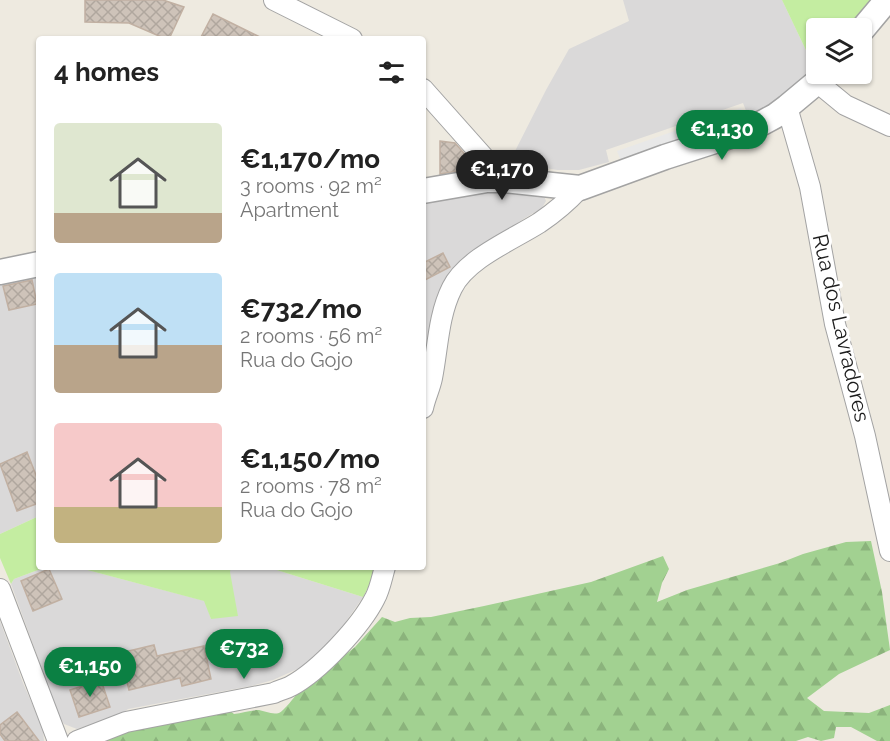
<!DOCTYPE html>
<html lang="en">
<head>
<meta charset="utf-8">
<style>
	body { margin:0; font-family:Raleway,sans-serif; background:#f6f6f6; color:#222; height:100vh; display:flex; flex-direction:column; font-size:22px; white-space:nowrap }
	* { box-sizing:border-box; margin:0 }
	p { font-size:20px; color:#767676 }
	.icon { flex:none; width:33px; height:33px; fill:none; stroke:currentColor; stroke-width:2; stroke-linecap:round; stroke-linejoin:round }
	.map { position:relative; flex:1; overflow:hidden }
	.drawer { position:absolute; left:36px; top:36px; width:390px; height:534px; display:flex; flex-direction:column; background:#fff; border-radius:6px; box-shadow:0 2px 4px #0004 }
	.drawer>* { flex:none }
	.tools { position:absolute; left:806px; top:18px; display:grid; gap:12px }
	.tools a { display:grid; place-items:center; width:66px; height:66px; border-radius:6px; background:#fff; box-shadow:0 2px 4px #0004; font-size:30px }
	.price { position:absolute; translate:-50% -51px; padding:0 14px; border-radius:21px; background:#0b8043; color:#fff; font-size:20px; line-height:39px; filter:drop-shadow(0 2px 3px #0008) }
	.price::after { content:''; position:absolute; left:50%; top:36px; width:18px; height:14px; margin-left:-9px; background:inherit; clip-path:polygon(0 0,100% 0,50% 100%) }
	.price.active { background:#222; color:#fff }
	ul { padding:0; list-style:none }
	li { display:flex; align-items:center; gap:18px; height:150px; padding:0 18px }
	li span { display:grid; place-items:center; flex:none; width:168px; height:120px; border-radius:6px; color:#555 }
	li>.icon { margin-inline-start:auto }
	span .icon { width:72px; height:72px; fill:#fffc; stroke-width:1 }
	li b { font-size:26px }
	h2 { display:flex; justify-content:space-between; align-items:center; height:72px; padding:0 18px; font-size:26px }
	.map>svg:first-child { display:block }
	.residential { fill:#dad9d9 }
	.grass { fill:#c4eda1 }
	.forest { fill:url(#forest-firs) }
	.parking { fill:#e8e8e8 }
	.building { fill:url(#building-cross-hatch); stroke:#c1b0a2; stroke-width:1.5 }
	.lines { fill:none; stroke-linecap:round; stroke-linejoin:round }
	.minor-casing { stroke:#a3a3a3; stroke-width:22 }
	.tertiary-casing { stroke:#a3a3a3; stroke-width:27 }
	.minor { stroke:#fff; stroke-width:20 }
	.tertiary { stroke:#fff; stroke-width:24 }
	.labels { text-anchor:middle; stroke-width:6; stroke-linejoin:round; paint-order:stroke }
	.street-label { font-size:21px; fill:#1c1c1c; stroke:#fff }
</style>
</head>
<body>
<div class="map">
<svg width="890" height="741" viewBox="0 0 890 741">
	<defs>
		<pattern id="forest-firs" width="22" height="20" patternUnits="userSpaceOnUse" patternTransform="scale(1.5)"><rect width="22" height="20" fill="#a2d191"/><path d="M5 1l3.5 6h-7zM16 11l3.5 6h-7z" fill="#8bb37c"/></pattern>
		<pattern id="building-cross-hatch" width="8" height="8" patternUnits="userSpaceOnUse" patternTransform="scale(1.5)"><rect width="8" height="8" fill="#cec3b9"/><path d="M0 0l8 8M0 8l8-8" fill="none" stroke="#b0a79e"/></pattern>
	</defs>
	<rect width="100%" height="100%" fill="#eeeae0"/>
	<path class="residential" d="M 623,0 L 782,0 L 815,69 L 777,101 L 760,111 L 748,116 L 743,103 L 606,150 L 609,162 L 579,170 L 557,170 L 534,166 L 512,157 L 546,90 L 569,49 L 629,21 Z
		M 471,187 L 544,196 L 546,201 L 542,208 L 525,218 L 462,262 L 447,278 L 431,321 L 431,339 L 423,377 L 423,196 Z
		M 39,272 L 39,516 L 0,534 L 0,280 Z
		M 46,567 L 76,567 L 205,601 L 211,619 L 231,567 L 267,567 L 363,597 L 336,636 L 304,666 L 273,680 L 251,686 L 128,709 L 120,715 L 77,729 L 64,724 L 59,716 L 11,584 L 14,579 Z
		M 0,621 L 23,683 L 43,729 L 44,741 L 0,741 Z"/>
	<path class="grass" d="M 782,0 L 874,0 L 851,28 L 816,28 L 815,69 Z
		M 39,516 L 39,567 L 46,567 L 14,579 L 11,584 L 0,558 L 0,534 Z
		M 76,567 L 231,567 L 230,572 L 238,616 L 211,619 L 204,601 Z
		M 267,567 L 375,567 L 369,586 L 363,597 Z"/>
	<path class="forest" d="M 871,541 L 882,592 L 890,650 L 839,674 L 807,698 L 824,711 L 869,713 L 890,705 L 890,741 L 877,741 L 851,727 L 836,727 L 834,738 L 821,741 L 808,737 L 796,741 L 98,741 L 112,735 L 229,710 L 234,714 C 242,713 251,710 259,710 C 265,711 272,715 279,713 C 284,711 294,697 299,692 L 355,647 L 382,617 L 395,622 L 410,618 L 431,617 L 484,606 L 591,582 L 663,556 L 669,569 L 662,583 L 657,602 L 687,590 L 780,563 L 803,554 L 846,542 Z"/>
	<path class="parking" d="M 741,108 L 744,118 L 621,161 L 617,151 Z"/>
	<path class="building" d="M 85,0 L 163,0 L 184,7 L 169,39 L 166,39 L 129,23 L 85,22 Z
		M 213,14 L 264,39 L 200,39 Z
		M 440,141 L 455,143 L 469,159 L 470,169 L 440,174 Z
		M 443,253 L 450,267 L 423,281 L 423,263 Z
		M 32,280 L 37,304 L 9,310 L 3,286 Z
		M 27,452 L 39,483 L 39,503 L 17,511 L 0,464 Z
		M 49,569 L 62,599 L 33,611 L 21,581 Z
		M 154,645 L 157,656 L 204,646 L 211,679 L 182,686 L 180,678 L 129,690 L 120,653 Z
		M 101,680 L 110,707 L 79,717 L 70,690 Z
		M 17,712 L 39,741 L 5,741 L 0,734 L 0,725 Z"/>
	<g class="lines">
		<defs>
			<path id="minor" d="M 274,0 L 352,39
				M 817,82 L 845,105 L 890,126
				M 423,89 L 504,180
				M 787,107 L 810,187 L 835,324 L 865,436 L 890,551
				M 423,408 C 425,398 430,388 432,378 C 438,348 438,316 452,288 C 466,259 512,240 539,223 C 554,213 568,201 580,188
				M 0,589 L 58,741
				M 77,741 L 126,722 L 274,693 C 279,690 286,689 291,686 C 319,671 361,626 375,598 C 380,589 382,577 385,567"/>
			<path id="tertiary" d="M 861,31 L 887,0
				M 423,191 L 487,180 L 504,180 L 580,188 L 665,157 L 749,130 L 775,116 L 787,107 L 817,82 L 825,74
				M 0,272 L 39,264"/>
		</defs>
		<use href="#minor" class="minor-casing"/>
		<use href="#tertiary" class="tertiary-casing"/>
		<use href="#minor" class="minor"/>
		<use href="#tertiary" class="tertiary"/>
	</g>
	<g class="labels">
		<g class="street-label">
			<text transform="translate(841 328) rotate(77)" y="7">Rua dos Lavradores</text>
		</g>
	</g>
</svg>
<div class="tools">
<a><svg class="icon" aria-label="layers" viewBox="0 0 24 24"><path d="M12 4l9 5-9 5-9-5zM3 14l9 5 9-5"/></svg></a>
</div>
<b class="price" style="left:722px;top:161px">€1,130</b>
<b class="price active" style="left:502px;top:201px">€1,170</b>
<b class="price" style="left:244px;top:680px">€732</b>
<b class="price" style="left:90px;top:698px">€1,150</b>
<section class="drawer">
<h2>4 homes<svg class="icon" aria-label="filters" viewBox="0 0 24 24"><path d="M4 7h16M4 17h16"/><circle cx="9" cy="7" r="2"/><circle cx="15" cy="17" r="2"/></svg></h2>
<ul>
<li><span style="background:linear-gradient(#dfe7d0 75%,#b9a48a 0)"><svg class="icon" aria-label="home" viewBox="0 0 24 24"><path d="M3 11l9-7 9 7M6 9v11h12V9"/></svg></span><div><b>€1,170/mo</b><p>3 rooms · 92 m²</p><p>Apartment</p></div></li>
<li><span style="background:linear-gradient(#bfe0f5 60%,#b9a48a 0)"><svg class="icon" aria-label="home" viewBox="0 0 24 24"><path d="M3 11l9-7 9 7M6 9v11h12V9"/></svg></span><div><b>€732/mo</b><p>2 rooms · 56 m²</p><p>Rua do Gojo</p></div></li>
<li><span style="background:linear-gradient(#f6c9c9 70%,#c2b280 0)"><svg class="icon" aria-label="home" viewBox="0 0 24 24"><path d="M3 11l9-7 9 7M6 9v11h12V9"/></svg></span><div><b>€1,150/mo</b><p>2 rooms · 78 m²</p><p>Rua do Gojo</p></div></li>
</ul>
</section>
</div>
</body>
</html>
